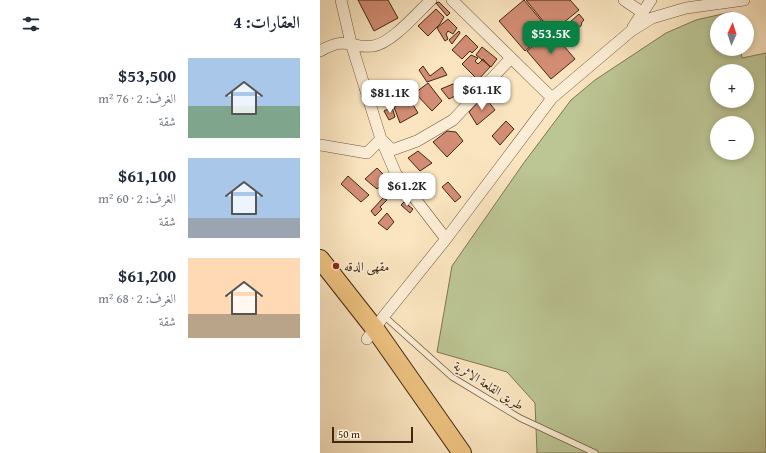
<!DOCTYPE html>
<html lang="ar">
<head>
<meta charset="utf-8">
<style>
	body { margin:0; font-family:"Gentium Book Plus",Amiri,serif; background:#f6f6f7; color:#1f2937; direction:rtl; height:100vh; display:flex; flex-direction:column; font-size:15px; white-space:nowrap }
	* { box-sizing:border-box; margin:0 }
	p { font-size:13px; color:#747a83 }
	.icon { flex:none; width:22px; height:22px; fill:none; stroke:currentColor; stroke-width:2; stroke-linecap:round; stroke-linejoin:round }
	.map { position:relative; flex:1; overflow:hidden; direction:ltr }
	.drawer { display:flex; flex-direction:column; background:#fff; width:320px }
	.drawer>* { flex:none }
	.needle { width:26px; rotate:3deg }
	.tools { position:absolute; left:390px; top:12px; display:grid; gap:8px }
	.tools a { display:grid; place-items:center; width:44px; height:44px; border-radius:50%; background:#fff; box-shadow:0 2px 6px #0003; font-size:20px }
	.scale { position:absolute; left:12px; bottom:10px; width:81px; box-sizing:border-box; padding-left:4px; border:2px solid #422711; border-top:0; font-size:11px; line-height:14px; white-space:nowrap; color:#422711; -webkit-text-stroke:3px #fceed6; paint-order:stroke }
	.price { position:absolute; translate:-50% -34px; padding:0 9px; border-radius:8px; background:#fff; color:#222; font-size:13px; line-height:26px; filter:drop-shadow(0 1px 2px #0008) }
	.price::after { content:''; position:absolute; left:50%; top:24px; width:12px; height:9px; margin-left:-6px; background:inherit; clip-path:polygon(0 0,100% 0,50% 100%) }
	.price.selected { background:#0b8043; color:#fff }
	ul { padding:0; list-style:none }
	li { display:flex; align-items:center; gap:12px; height:100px; padding:0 20px }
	li span { display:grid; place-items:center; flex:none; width:112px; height:80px; border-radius:0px; color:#555 }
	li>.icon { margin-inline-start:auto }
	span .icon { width:48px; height:48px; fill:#fffc; stroke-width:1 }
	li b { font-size:17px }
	h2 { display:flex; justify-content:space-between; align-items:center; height:48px; padding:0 20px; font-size:17px }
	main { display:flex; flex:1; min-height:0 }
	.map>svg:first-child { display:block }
	.green { fill:#bcc594; stroke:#7f7652; fill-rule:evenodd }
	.building { fill:#d28d74; stroke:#422711 }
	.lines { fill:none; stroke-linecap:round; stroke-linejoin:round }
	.service-casing { stroke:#70563d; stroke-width:7 }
	.minor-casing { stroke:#70563d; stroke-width:12 }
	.trunk-casing { stroke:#422711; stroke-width:20 }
	.service { stroke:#fceed6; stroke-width:5.5 }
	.minor { stroke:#fceed6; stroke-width:11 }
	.trunk { stroke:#edc280; stroke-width:18 }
	.poi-dot { fill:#8f2418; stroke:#fceed6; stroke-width:1.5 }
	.labels { text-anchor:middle; stroke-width:3; stroke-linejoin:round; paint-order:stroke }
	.poi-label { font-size:13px; fill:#422711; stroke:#fceed6; text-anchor:start }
	.street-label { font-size:13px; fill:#422711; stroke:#fceed6 }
</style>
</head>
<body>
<main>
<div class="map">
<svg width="446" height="453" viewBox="0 0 446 453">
	<rect width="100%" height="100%" fill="#fae5c0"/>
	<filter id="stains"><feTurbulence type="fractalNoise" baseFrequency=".005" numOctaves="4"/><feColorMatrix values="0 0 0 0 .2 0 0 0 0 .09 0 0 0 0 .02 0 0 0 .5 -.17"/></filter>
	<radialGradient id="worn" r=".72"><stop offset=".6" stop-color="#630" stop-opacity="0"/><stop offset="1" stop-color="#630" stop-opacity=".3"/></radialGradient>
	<path class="green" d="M 411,12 L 413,19 L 397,19 L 397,49 L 420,49 L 422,58 L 446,53 L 446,453 L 217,453 L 215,403 L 187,372 L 117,352 L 132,266 L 203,164 L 251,100 L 275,80 L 346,33 L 376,20 ZM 397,71 L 427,71 L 427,101 L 397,101 ZM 397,123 L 427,123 L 427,153 L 397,153 Z"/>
	<path class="building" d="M 38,0 L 68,0 L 78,18 L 54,31 Z
		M 204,0 L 229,30 L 205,51 L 179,21 Z
		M 206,0 L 250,0 L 259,10 L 232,32 Z
		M 119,2 L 130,13 L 127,16 L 116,3 Z
		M 116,9 L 124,17 L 120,24 L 108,36 L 98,26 Z
		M 259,14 L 264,20 L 262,22 L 261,26 L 249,32 L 243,28 Z
		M 128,19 L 137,28 L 133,34 L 128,31 L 126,34 L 128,39 L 125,41 L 117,28 Z
		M 139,31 L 140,33 L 132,44 L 129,40 Z
		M 231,31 L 255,59 L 231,79 L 207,51 Z
		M 146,35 L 158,47 L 152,53 L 150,51 L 142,59 L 132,50 Z
		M 162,47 L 177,59 L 171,67 L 156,55 Z
		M 151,55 L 158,58 L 155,61 L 158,64 L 163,59 L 170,67 L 158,80 L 142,64 Z
		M 103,66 L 110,76 L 122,67 L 127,75 L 107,82 L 99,70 Z
		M 148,79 L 153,87 L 129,99 L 121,89 L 133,84 L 137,87 Z
		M 108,83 L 122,101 L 112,111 L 95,93 Z
		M 164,96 L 175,110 L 157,125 L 149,112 Z
		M 89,98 L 98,113 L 80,123 L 74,107 Z
		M 72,107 L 75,117 L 69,120 L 64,111 Z
		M 186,121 L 194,129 L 180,145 L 172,136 Z
		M 127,131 L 136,132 L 143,141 L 127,157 L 113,142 Z
		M 98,151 L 112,163 L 100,171 L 88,158 Z
		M 57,168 L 68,179 L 57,189 L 45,179 Z
		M 28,176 L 49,195 L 41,202 L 21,184 Z
		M 128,182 L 141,197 L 135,202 L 122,187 Z
		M 63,198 L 67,200 L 60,207 L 62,209 L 55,216 L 51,211 Z
		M 84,202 L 93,209 L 90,213 L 81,205 Z
		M 67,213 L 74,222 L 67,230 L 58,223 Z"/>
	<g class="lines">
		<defs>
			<path id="service" d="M 64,316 L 132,377 L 200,418 L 275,453"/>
			<path id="minor" d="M 21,0 L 31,43 L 61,139 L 76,174 L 126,239
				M 132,0 L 232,98
				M 304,0 L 323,13
				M 313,27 L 331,0
				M 0,51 C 28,35 29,49 53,46 C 71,44 98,12 111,0
				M 0,145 L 47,153 L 61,139 L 72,150 L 97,141 L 133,120 L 191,58
				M 47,339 L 64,316 L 126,239 L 232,98 L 311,31 L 332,18 L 366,8 L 424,0"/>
			<path id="trunk" d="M 0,259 L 55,329 L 142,453"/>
		</defs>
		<use href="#service" class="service-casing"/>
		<use href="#minor" class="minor-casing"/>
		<use href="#trunk" class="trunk-casing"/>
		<use href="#service" class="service"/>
		<use href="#minor" class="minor"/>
		<use href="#trunk" class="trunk"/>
	</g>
	<circle class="poi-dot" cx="16" cy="266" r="4"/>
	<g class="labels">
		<g class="poi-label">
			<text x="24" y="271">مقهى الدقه</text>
		</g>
		<g class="street-label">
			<text transform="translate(169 385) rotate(32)" y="5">طريق القلعة الاثرية</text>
		</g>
	</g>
	<rect width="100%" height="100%" filter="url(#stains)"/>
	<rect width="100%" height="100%" fill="url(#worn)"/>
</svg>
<div class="tools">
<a><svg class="needle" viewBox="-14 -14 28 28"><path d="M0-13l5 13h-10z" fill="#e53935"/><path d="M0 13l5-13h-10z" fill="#747a83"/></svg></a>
<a>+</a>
<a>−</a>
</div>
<div class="scale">50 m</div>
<b class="price selected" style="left:231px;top:55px">$53.5K</b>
<b class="price" style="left:162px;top:111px">$61.1K</b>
<b class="price" style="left:70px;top:114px">$81.1K</b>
<b class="price" style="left:87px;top:207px">$61.2K</b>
</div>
<section class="drawer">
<h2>العقارات: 4<svg class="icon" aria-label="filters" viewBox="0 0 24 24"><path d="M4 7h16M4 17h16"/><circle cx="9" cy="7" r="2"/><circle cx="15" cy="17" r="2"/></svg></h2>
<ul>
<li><span style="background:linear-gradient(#a9c7e8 60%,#7fa58c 0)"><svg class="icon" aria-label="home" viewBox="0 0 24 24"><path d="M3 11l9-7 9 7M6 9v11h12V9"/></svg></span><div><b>$53,500</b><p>الغرف: 2 · 76 m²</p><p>شقة</p></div></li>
<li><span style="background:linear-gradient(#a9c7e8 75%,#9aa5b1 0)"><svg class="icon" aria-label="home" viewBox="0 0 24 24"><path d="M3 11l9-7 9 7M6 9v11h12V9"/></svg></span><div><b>$61,100</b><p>الغرف: 2 · 60 m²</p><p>شقة</p></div></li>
<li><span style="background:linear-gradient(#ffd9b3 70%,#b9a48a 0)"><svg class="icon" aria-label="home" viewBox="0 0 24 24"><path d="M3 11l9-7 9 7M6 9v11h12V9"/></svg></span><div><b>$61,200</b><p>الغرف: 2 · 68 m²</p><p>شقة</p></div></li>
</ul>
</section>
</main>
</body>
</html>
